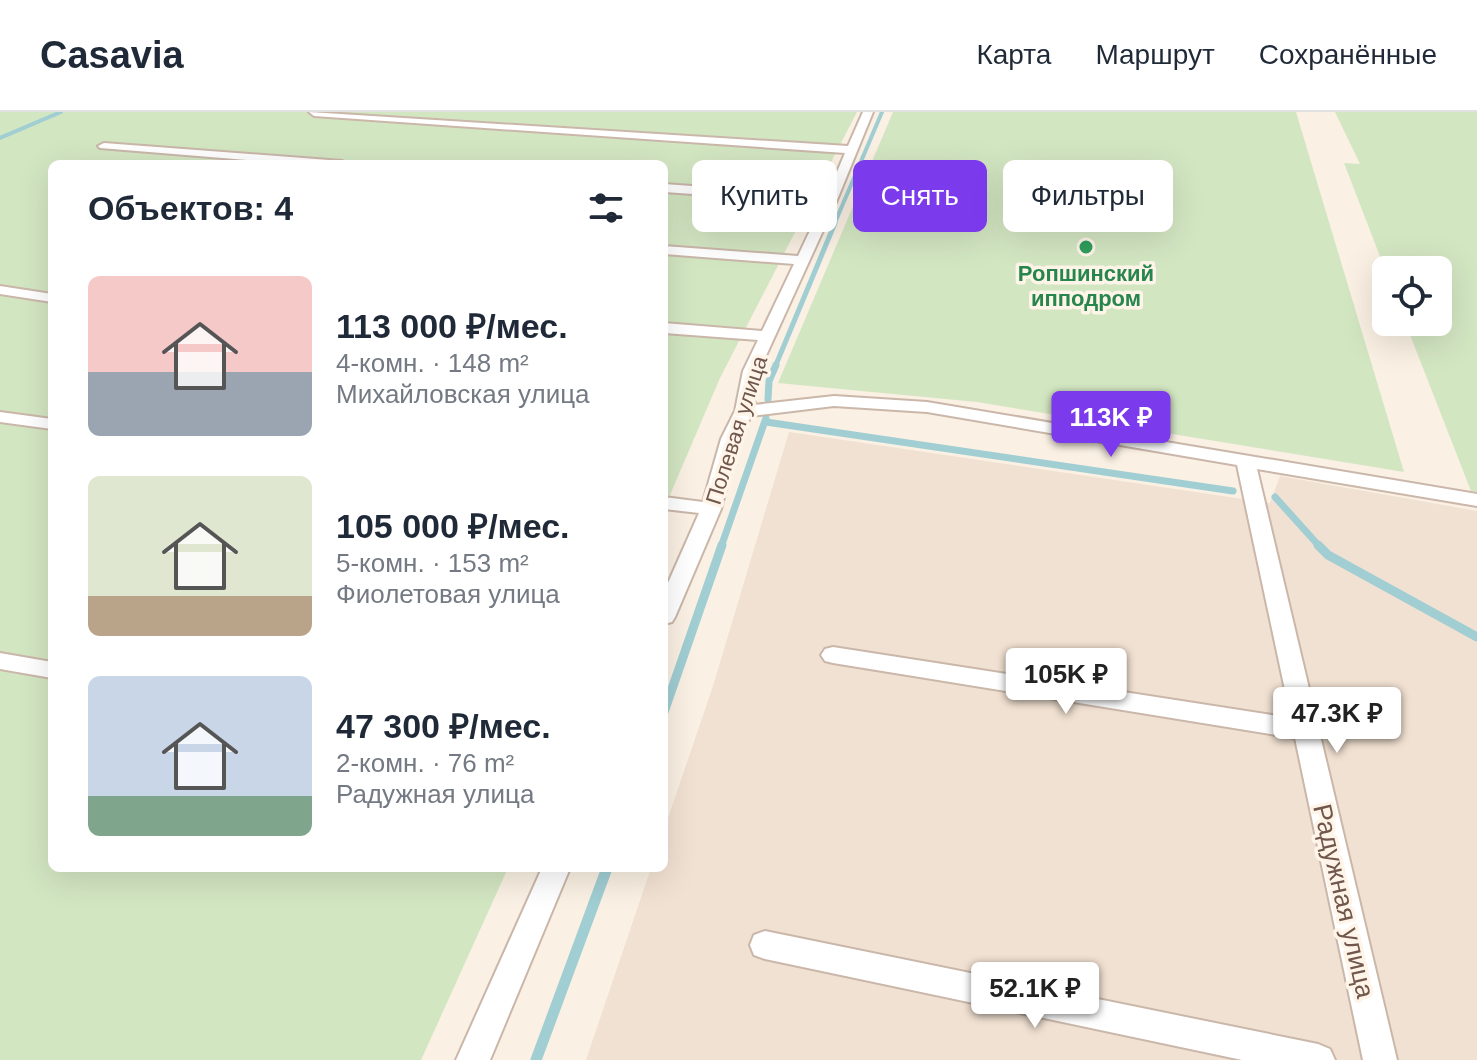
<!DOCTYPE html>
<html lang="ru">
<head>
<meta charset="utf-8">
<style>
	body { margin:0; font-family:Helvetica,sans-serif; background:#f2f2f3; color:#1f2937; height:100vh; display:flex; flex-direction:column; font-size:30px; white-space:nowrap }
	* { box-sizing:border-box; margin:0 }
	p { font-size:26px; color:#747a83 }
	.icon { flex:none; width:44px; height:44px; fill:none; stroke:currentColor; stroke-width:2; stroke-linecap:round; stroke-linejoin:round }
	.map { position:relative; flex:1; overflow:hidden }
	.drawer { position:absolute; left:48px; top:48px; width:620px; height:712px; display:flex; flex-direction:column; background:#fff; border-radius:12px; box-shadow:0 8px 32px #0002 }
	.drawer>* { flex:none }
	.top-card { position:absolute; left:692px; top:48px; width:664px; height:72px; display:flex; gap:16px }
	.buttons { position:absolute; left:1372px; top:144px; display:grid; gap:16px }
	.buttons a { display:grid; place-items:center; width:80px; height:80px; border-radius:12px; background:#fff; box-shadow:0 8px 32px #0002; font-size:40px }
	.price { position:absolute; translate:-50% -68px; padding:0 18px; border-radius:8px; background:#fff; color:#222; font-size:26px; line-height:52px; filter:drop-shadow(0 2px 4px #0008) }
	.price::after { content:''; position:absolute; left:50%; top:48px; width:24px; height:18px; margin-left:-12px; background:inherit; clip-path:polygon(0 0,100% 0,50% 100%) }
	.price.on { background:#7c3aed; color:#fff }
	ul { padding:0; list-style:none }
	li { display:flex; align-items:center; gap:24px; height:200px; padding:0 40px }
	li span { display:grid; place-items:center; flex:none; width:224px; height:160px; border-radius:12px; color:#555 }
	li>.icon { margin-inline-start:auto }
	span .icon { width:96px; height:96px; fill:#fffc; stroke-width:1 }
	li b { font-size:34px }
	h2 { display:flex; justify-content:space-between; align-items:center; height:96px; padding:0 40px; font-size:34px }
	.tag { padding:0 28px; border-radius:12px; background:#fff; box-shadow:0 8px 32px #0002; font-size:28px; line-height:72px }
	.tag.on { background:#7c3aed; color:#fff }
	header { display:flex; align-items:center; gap:48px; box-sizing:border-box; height:112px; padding:0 40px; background:#fff; border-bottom:2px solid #e0e1e3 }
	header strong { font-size:38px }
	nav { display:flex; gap:44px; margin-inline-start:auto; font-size:28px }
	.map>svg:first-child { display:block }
	.residential { fill:#f1e1d2 }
	.green { fill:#d3e6c2 }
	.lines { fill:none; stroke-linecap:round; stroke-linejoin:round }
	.stream-far4 { stroke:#a0ced3; stroke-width:4 }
	.stream-far3 { stroke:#a0ced3; stroke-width:5 }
	.stream-far2 { stroke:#a0ced3; stroke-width:7 }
	.stream-far1 { stroke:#a0ced3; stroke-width:9 }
	.stream { stroke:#a0ced3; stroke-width:11 }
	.street-casing { stroke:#cab7aa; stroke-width:4 }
	.street { fill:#fff; fill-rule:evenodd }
	.leisure-dot { fill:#2e9e5b; stroke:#fef4e8; stroke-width:3 }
	.labels { text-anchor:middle; stroke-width:7; stroke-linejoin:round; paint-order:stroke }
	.far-leisure-label { font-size:22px; font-weight:bold; fill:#27864d; stroke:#fef4e8 }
	.far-street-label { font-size:22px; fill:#70564b; stroke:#fef4e8 }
	.street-label { font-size:26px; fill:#70564b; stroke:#fef4e8 }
</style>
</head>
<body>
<header>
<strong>Casavia</strong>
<nav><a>Карта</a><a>Маршрут</a><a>Сохранённые</a></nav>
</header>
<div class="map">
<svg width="1477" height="948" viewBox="0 0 1477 948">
	<rect width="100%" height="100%" fill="#faf0e3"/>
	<path class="residential" d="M 789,320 L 1270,391 L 1280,364 L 1477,399 L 1477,948 L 586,948 L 651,756 L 664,756 L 664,718 L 713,574 Z"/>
	<path class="green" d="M 0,0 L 857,0 L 720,266 L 664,397 L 664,52 L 52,52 L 52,756 L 508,756 L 421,948 L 0,948 Z
		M 893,0 L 1296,0 L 1404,360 L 977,290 L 778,271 Z
		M 1335,0 L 1477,0 L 1477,380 L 1471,379 L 1405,210 L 1438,210 L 1438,158 L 1386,158 L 1386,160 L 1344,51 L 1360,52 Z"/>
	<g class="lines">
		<path class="stream-far4" d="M 0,26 L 61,0
			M 834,113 L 882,0"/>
		<path class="stream-far3" d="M 775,255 L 835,111"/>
		<path class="stream-far2" d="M 768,287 L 769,269 L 776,253
			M 766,310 L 1233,379
			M 1275,385 L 1320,435
			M 721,435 L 766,306"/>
		<path class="stream-far1" d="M 1318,433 L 1328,443 L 1477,525
			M 664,600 L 722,433"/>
		<path class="stream" d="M 536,948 L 607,756"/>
		<defs>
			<path id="street" d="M 309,0 L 848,34 L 863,0 L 873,0 L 837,88 L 759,259 L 754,293 L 834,284 L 927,290 L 1477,382 L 1477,394 L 1257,357 L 1397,948 L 1363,948 L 1295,626 L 833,551 L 825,549 L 821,543 L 825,537 L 833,535 L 1291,606 L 1237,353 L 927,300 L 834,294 L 751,304 L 739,327 L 721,397 L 675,505 L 672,510 L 664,512 L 664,480 L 699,401 L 664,397 L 664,385 L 703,390 L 721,327 L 735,299 L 743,259 L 758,228 L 664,221 L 664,211 L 762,219 L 794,152 L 664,142 L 664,134 L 798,144 L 823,91 L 664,80 L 664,72 L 827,84 L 845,41 L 314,4 Z
				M 104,31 L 342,49 L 348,52 L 296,52 L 100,36 L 98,34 Z
				M 0,174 L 52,182 L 52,190 L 0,182 Z
				M 0,300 L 52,307 L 52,317 L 0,310 Z
				M 0,541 L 52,550 L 52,566 L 0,557 Z
				M 542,756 L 570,756 L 490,948 L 456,948 Z
				M 765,819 L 1318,932 L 1330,937 L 1335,948 L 1242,948 L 765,847 L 754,843 L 750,833 L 754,823 Z"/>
		</defs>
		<use href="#street" class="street-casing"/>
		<use href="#street" class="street"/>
	</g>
	<circle class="leisure-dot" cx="1086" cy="135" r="8"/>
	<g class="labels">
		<g class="far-leisure-label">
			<text x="1086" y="169">Ропшинский<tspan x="1086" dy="25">ипподром</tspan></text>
		</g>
		<g class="far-street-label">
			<text transform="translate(736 318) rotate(-72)" y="8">Полевая улица</text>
		</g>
		<g class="street-label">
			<text transform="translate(1344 789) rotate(77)" y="9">Радужная улица</text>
		</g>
	</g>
</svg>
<div class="buttons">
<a><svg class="icon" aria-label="locate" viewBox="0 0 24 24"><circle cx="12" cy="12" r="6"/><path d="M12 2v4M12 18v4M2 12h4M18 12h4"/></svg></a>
</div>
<b class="price on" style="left:1111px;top:347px">113K ₽</b>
<b class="price" style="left:1066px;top:604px">105K ₽</b>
<b class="price" style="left:1337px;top:643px">47.3K ₽</b>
<b class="price" style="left:1035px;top:918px">52.1K ₽</b>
<div class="top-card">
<a class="tag">Купить</a>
<a class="tag on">Снять</a>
<a class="tag">Фильтры</a>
</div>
<section class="drawer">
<h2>Объектов: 4<svg class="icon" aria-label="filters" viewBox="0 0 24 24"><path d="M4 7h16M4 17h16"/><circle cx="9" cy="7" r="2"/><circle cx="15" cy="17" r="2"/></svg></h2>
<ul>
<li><span style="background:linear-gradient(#f6c9c9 60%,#9aa5b1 0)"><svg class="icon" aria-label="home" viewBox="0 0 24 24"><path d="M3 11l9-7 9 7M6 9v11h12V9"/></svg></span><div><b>113 000 ₽/мес.</b><p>4-комн. · 148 m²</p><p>Михайловская улица</p></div></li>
<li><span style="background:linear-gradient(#dfe7d0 75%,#b9a48a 0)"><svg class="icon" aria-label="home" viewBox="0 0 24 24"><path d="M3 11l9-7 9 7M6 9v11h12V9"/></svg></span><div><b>105 000 ₽/мес.</b><p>5-комн. · 153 m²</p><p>Фиолетовая улица</p></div></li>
<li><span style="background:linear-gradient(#c9d6e8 75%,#7fa58c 0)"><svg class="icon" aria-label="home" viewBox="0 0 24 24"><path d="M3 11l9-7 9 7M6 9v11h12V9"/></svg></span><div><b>47 300 ₽/мес.</b><p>2-комн. · 76 m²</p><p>Радужная улица</p></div></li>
</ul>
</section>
</div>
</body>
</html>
